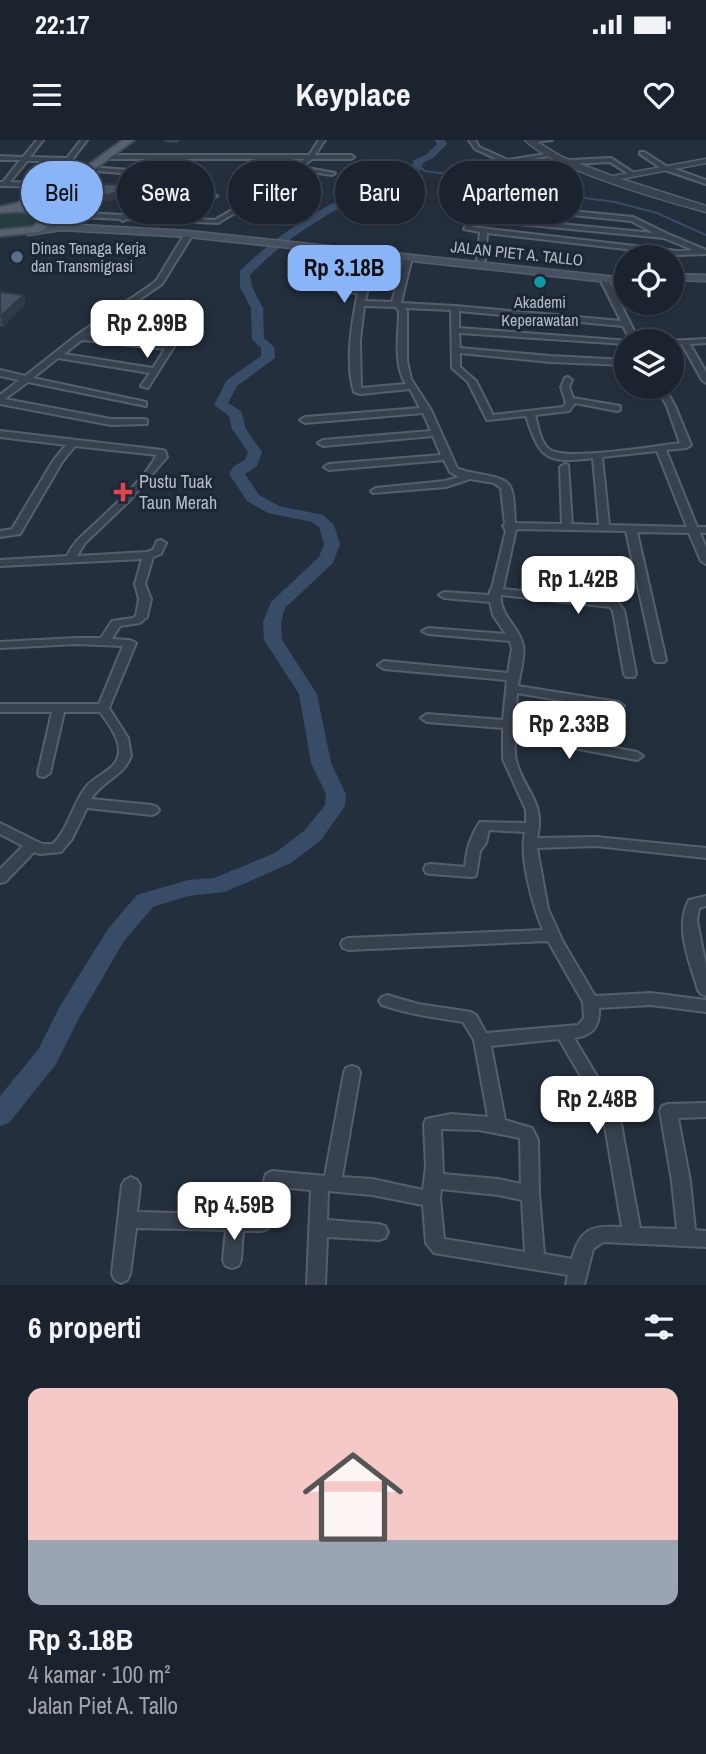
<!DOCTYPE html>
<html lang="id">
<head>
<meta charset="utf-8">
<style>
	body { margin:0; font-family:"Archivo Narrow",sans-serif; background:#282f3a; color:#f1f3f6; height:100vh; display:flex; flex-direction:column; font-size:26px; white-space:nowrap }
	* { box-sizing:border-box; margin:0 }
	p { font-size:23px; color:#a0a4aa }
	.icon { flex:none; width:38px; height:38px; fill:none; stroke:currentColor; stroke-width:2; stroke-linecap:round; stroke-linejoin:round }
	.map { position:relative; height:1145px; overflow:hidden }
	.details { display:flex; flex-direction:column; background:#1b232e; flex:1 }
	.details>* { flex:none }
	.guide { position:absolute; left:21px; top:21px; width:665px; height:63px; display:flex; gap:14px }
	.buttons { position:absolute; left:614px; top:105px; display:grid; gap:14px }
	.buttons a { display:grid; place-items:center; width:70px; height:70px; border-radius:50%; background:#1b232e; box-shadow:0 2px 5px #0004,0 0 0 2px #39404a; font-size:35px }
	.price { position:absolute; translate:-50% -60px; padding:0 16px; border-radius:14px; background:#fff; color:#222; font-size:23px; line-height:46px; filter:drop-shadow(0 2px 4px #0008) }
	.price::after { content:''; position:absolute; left:50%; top:42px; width:21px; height:16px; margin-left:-10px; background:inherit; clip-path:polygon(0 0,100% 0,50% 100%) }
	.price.active { background:#8ab4f8; color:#111 }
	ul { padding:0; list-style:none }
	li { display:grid; align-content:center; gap:14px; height:371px; padding:0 28px }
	li span { display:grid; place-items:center; height:217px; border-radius:14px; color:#555 }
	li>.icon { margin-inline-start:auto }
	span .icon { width:126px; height:126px; fill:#fffc; stroke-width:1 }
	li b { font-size:30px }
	h2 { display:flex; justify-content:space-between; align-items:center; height:84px; padding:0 28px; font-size:30px }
	.pill { padding:0 24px; border-radius:32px; background:#1b232e; box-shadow:0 2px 5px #0004,0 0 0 2px #39404a; font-size:24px; line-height:63px }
	.pill.active { background:#8ab4f8; color:#111 }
	.status { display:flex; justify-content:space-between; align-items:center; height:49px; padding:0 35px; background:#1b232e; direction:ltr }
	.status svg { height:19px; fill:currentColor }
	header { display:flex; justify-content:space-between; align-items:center; height:91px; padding:0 28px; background:#1b232e; font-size:32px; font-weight:700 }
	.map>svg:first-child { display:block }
	.green { fill:#263c3f }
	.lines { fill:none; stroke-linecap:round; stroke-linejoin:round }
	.stream { stroke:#394c67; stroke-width:2 }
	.river { fill:#394c67; fill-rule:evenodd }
	.minor-casing { stroke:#565f6c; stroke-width:4 }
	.tertiary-casing { stroke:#565f6c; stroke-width:3 }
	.secondary-casing { stroke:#565f6c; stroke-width:3 }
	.primary-casing { stroke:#414a57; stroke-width:4 }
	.minor { fill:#38414e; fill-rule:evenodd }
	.tertiary { fill:#38414e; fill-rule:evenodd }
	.secondary { fill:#465061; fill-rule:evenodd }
	.primary { fill:#56606e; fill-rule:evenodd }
	.wall { fill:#3b4654 }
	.shaded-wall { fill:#303945 }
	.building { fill:#455162; stroke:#303945; stroke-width:2 }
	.service-dot { fill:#5c6f8a; stroke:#1d2633; stroke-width:2.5 }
	.culture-dot { fill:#0f9aa8; stroke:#1d2633; stroke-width:2.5 }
	.health-dot { fill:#e0444e; stroke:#1d2633; stroke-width:2.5 }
	.labels { text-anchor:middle; stroke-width:6; stroke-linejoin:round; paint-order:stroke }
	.far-poi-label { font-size:16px; fill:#b4bcc9; stroke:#1d2633; text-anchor:start }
	.far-street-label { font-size:16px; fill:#b4bcc9; stroke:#1d2633 }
	.poi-label { font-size:18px; fill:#b4bcc9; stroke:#1d2633; text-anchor:start }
</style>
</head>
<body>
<div class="status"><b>22:17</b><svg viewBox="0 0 49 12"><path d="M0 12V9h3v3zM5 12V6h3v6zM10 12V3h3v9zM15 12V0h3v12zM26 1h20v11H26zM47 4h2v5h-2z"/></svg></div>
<header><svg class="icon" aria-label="menu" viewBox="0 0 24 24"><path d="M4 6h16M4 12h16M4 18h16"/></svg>Keyplace<svg class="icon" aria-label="heart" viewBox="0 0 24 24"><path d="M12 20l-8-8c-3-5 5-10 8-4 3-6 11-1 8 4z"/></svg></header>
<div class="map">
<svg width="706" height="1145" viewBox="0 0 706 1145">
	<rect width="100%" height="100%" fill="#242f3e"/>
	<path class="green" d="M 21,72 L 35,74 L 39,79 L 29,87 L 2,89 L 7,85 L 0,89 L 0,75 Z"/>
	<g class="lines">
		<path class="stream" d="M 418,22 L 424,31 L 504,41 L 570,56 L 615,62 L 657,73 L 706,95"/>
		<path class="river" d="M 435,0 L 445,0 L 447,4 L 433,18 L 423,23 L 421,30 C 358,56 298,85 250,135 L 252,147 L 263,168 L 264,198 L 274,207 L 275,218 L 237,246 L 228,263 L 241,271 L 246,289 L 262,312 L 257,326 L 245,334 L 259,355 L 279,366 L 323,375 L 334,385 L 340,404 L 333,423 L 285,468 L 281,482 L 282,500 L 317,554 L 331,623 L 346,654 L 345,666 L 321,700 L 291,723 L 225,752 L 188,756 L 153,767 L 124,801 L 79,878 L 56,924 L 9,983 L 0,986 L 0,956 L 38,910 L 60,866 L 108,789 L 137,755 L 188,740 L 214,738 L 275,713 L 305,690 L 325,665 L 326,654 L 311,623 L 299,554 L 264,500 L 263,482 L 271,462 L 319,417 L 324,404 L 319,387 L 312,382 L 268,373 L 247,361 L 229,334 L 234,326 L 245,320 L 248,312 L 232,289 L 229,276 L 214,265 L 227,240 L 261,216 L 261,208 L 252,199 L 251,168 L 240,147 L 240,131 C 289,82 348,53 412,26 L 414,20 L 427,14 L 437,4 Z"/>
		<defs>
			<path id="minor" d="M 37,0 L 43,0 L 30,17 L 67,18 L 81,0 L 87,0 L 71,21 L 27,21 L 10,42 L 63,44 L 65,45 L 65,47 L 0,46 L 0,42 L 3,42 L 20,20 L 0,20 L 0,16 L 23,17 Z
				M 319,0 L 325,0 L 315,15 L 351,15 L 354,17 L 351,19 L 312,19 L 302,27 L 335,33 L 332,35 L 298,30 L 258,59 L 218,83 L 127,79 L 123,81 L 120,79 L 46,75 L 43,73 L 46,71 L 123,75 L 147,51 L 204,51 L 217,56 L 196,62 L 168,56 L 167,54 L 151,54 L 130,75 L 215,80 L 254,57 L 304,19 L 105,19 L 102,17 L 105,15 L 309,15 ZM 178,55 L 204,55 L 206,56 L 196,58 Z
				M 469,0 L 475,0 L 479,7 L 508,20 L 551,13 L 554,15 L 507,24 L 475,9 Z
				M 528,0 L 552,0 L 530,3 Z
				M 640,12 L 644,12 L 666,26 L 706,40 L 706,44 L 662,29 L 640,14 Z
				M 611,18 L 634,33 L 634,35 L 630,35 L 610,22 L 570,24 L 567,22 L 570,20 Z
				M 88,27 L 131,30 L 134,32 L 131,34 L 86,30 L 86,28 Z
				M 481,62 L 633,77 L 668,94 L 706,110 L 706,114 L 678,115 L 487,93 L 485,120 L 481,122 L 477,120 L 480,92 L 464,89 L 478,64 ZM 483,66 L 631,81 L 654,93 L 478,76 ZM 476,80 L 664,98 L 693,110 L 678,111 L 472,87 Z
				M 186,92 L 193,94 L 162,144 L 114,177 L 181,187 L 185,189 L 148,248 L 141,246 L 150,233 L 58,218 L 33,238 L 146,262 L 146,266 L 28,242 L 5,259 L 111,279 L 144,279 L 147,280 L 147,284 L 111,285 L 0,264 L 0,255 L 19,240 L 0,236 L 0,230 L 25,236 L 77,195 L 148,147 L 156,141 ZM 108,181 L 176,191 L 167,204 L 88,195 ZM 82,200 L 165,209 L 153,228 L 64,214 Z
				M 405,115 L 412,117 L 401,163 L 455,166 L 621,181 L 600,139 L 607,137 L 637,197 L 646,201 L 631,201 L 623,186 L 459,171 L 459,188 L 630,201 L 626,201 L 626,204 L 459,193 L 460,208 L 550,216 L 626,220 L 626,225 L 550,222 L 460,213 L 460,227 L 476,241 L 493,275 L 563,267 L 566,263 L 561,247 L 565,238 L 568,237 L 572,240 L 569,247 L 573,258 L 620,266 L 620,270 L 617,271 L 575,263 L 569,271 L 535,275 C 538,286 540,303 550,310 C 568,321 656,306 680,303 L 667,266 L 656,247 L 664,247 L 675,266 L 691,305 L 686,308 L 666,310 L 697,387 L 706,387 L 706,393 L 700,393 L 706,408 L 706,424 L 701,421 L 689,393 L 637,392 L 666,520 L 664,522 L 656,522 L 654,520 L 626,391 L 516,389 L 503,449 L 617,462 L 624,470 L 636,534 L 634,537 L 626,537 L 624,534 L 613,471 L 610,467 L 501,455 C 499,476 520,487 523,506 C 525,518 520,533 518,546 L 618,562 L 624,566 L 618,570 L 517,553 L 515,589 L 637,612 L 643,616 L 637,620 L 515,597 C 515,604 514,613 516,620 C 524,652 546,661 537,698 L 596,697 L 706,708 L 706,718 L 596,706 L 537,708 L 548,769 L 563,802 L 595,856 L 651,853 L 706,860 L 706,872 L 651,865 L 599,868 C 600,886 593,896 574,898 L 619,973 L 640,1088 L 677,1089 L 672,1041 L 660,971 L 662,966 L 668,964 L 706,963 L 706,977 L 678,978 L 690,1041 L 695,1090 L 706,1091 L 706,1107 L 603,1102 L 593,1109 L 584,1145 L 566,1145 L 568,1135 L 434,1113 L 426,1103 L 423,1065 L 372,1055 L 328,1051 L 327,1080 L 379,1084 L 385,1086 L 388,1092 L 385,1098 L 379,1100 L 327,1097 L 325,1145 L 307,1145 L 311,1050 L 279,1047 L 267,1089 L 261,1091 L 243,1091 L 241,1120 L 238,1126 L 232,1128 L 226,1126 L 223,1120 L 226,1090 L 136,1088 L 130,1134 L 127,1140 L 121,1143 L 115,1140 L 112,1134 L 122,1045 L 125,1040 L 131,1037 L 137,1040 L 140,1045 L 137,1072 L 254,1075 L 266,1034 L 272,1031 L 325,1036 L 344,933 L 346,928 L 352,926 L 358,928 L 360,933 L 342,1037 L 372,1039 L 423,1050 L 426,1027 L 424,984 L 426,979 L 451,974 L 488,977 L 474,900 L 463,882 C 435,878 409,874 382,865 L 379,861 L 382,857 L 387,855 L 418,864 L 471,872 L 476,875 L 486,893 L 578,885 L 584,878 L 583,862 L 548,801 L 348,810 L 343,808 L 341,804 L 343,800 L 348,798 L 543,790 C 533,766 519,717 525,692 L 489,690 L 486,703 L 480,711 L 476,736 L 471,737 L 431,734 L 426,733 L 424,729 L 426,725 L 431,724 L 465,727 C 466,711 471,695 480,682 L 526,683 L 526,670 L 503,619 L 503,588 L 427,582 L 421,578 L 427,574 L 503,580 L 507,540 L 384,529 L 378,525 L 384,521 L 508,533 L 512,509 L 510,501 L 428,494 L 422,491 L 428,488 L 506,494 L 493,475 L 490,462 L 444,458 L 439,455 L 444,452 L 490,455 L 490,451 L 492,448 L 506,391 L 503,386 L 505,384 L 501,348 L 494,343 L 470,339 L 446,347 L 373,353 L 371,351 L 376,348 L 445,341 L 459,337 L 450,332 L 444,320 L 329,330 L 324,327 L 329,324 L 441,315 L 433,296 L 323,306 L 318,303 L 323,300 L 431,291 L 423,273 L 305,283 L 300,280 L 305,277 L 420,268 L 410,249 L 360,254 L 354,252 C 345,222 352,182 358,153 L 339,152 L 335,150 L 339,148 L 359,149 L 369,116 L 404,118 ZM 375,120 L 403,122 L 392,162 L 365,161 ZM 364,166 L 396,167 L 399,171 C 399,193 393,225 406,244 L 361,248 L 360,200 ZM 405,168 L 451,170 L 452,228 L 468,242 L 487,280 L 526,276 C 540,319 546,324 593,318 L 599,385 L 572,384 L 568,325 L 565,324 L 560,327 L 562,384 L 515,383 C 514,373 515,353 509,345 C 502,334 470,335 457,328 L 431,270 L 411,239 L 407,221 L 407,171 ZM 657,311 L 687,387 L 609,385 L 602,317 ZM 559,899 L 603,974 L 622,1087 C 592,1085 580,1088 572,1119 L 544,1114 L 539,1054 L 538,1000 L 532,988 L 505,980 L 491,906 ZM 441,989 L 479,990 L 520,998 L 521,1044 L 498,1039 L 443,1034 ZM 441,1049 L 498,1055 L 522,1060 L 525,1112 L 444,1099 L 440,1059 Z
				M 706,199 L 706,203 L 690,204 L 706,232 L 706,243 L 702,240 L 682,204 L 672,204 L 672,201 L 668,201 Z
				M 0,291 L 162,310 L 165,311 L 167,317 L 129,361 L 85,403 L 77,416 L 147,412 L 153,410 L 157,401 L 161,400 L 166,403 L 161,414 L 153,417 L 145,444 L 151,459 L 147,477 L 140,483 L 120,486 L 112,499 L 130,500 L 136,503 L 109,568 L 128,598 L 131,616 C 124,636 102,641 91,659 L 152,665 L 157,667 L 159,670 L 157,673 L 152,675 L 87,668 L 72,699 L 61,712 L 40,714 L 34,712 L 5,742 L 0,743 L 0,729 L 23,706 L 0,694 L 0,683 L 42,704 L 53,704 C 69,688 72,665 86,647 C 94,636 114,631 118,617 C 123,602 108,583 100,572 L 64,572 L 50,633 L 44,637 L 39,636 L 38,633 L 52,572 L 0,572 L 0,564 L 99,564 L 123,506 L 76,504 L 0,508 L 0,502 L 76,498 L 101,498 L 112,481 L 133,478 L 136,476 L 139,459 L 135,444 L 142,419 L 0,426 L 0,420 L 67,416 C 74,400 87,392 99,380 C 119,361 144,339 157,315 L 75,306 L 62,322 L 20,394 L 0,397 L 0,391 L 12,389 L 53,321 L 66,305 L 0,297 Z
				M 706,756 L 706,766 L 699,768 L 697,781 L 706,826 L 706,856 L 701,854 L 698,850 C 690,822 674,788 689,760 Z"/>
			<path id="tertiary" d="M 525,0 L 534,0 L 562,17 L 612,36 L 706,19 L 706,23 L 621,39 L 706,66 L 706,72 C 662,60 555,30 525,0 Z"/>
			<path id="secondary" d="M 62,84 L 189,91 L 626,138 L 626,144 L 189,97 L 62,90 L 28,95 L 23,92 Z
				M 672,134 L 706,135 L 706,141 L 672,140 Z"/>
			<path id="primary" d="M 123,0 L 134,0 L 72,46 L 31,66 L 53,73 L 54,82 L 39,92 L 0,96 L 0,90 L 32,87 L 44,79 C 33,70 15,71 0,73 L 0,67 C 48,59 84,28 123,0 Z"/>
		</defs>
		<use href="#minor" class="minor-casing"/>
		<use href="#tertiary" class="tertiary-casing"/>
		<use href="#secondary" class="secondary-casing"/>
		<use href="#primary" class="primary-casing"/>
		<use href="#minor" class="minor"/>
		<use href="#tertiary" class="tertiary"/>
		<use href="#secondary" class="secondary"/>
		<use href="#primary" class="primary"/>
	</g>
	<path class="wall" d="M 164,0 L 181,0 L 177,3 L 165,2 Z
		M 139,45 L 140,54 L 98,63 L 86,56 L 86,49 Z
		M 0,152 L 24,155 L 25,165 L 3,187 L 0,186 Z"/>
	<path class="shaded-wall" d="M 139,48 L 140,54 L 98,63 L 97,57 Z
		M 24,155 L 25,165 L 3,187 L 1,176 Z"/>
	<path class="building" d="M 102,44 L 139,45 L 139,48 L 97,57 L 86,49 Z
		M 0,152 L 24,155 L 1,176 L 0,176 Z"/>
	<circle class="service-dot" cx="17" cy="117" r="7"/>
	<circle class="culture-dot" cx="540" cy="142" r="7"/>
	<path class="health-dot" d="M119.5 341.5h7v7h7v7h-7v7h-7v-7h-7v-7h7z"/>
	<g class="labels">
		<g class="far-poi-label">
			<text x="31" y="114">Dinas Tenaga Kerja<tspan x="31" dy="18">dan Transmigrasi</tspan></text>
			<text x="540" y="168" text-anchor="middle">Akademi<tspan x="540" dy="18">Keperawatan</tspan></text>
		</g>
		<g class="far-street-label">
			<text transform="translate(517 113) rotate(6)" y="6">JALAN PIET A. TALLO</text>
		</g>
		<g class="poi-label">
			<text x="139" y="348">Pustu Tuak<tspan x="139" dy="21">Taun Merah</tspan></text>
		</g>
	</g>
</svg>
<div class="buttons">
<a><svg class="icon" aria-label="locate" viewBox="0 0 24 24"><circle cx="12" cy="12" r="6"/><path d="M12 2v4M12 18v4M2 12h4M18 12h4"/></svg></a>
<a><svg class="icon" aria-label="layers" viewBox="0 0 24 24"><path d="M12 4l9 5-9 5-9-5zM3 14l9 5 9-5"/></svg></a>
</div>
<b class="price active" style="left:344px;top:165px">Rp 3.18B</b>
<b class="price" style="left:147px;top:220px">Rp 2.99B</b>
<b class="price" style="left:578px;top:476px">Rp 1.42B</b>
<b class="price" style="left:569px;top:621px">Rp 2.33B</b>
<b class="price" style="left:597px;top:996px">Rp 2.48B</b>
<b class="price" style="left:234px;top:1102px">Rp 4.59B</b>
<div class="guide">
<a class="pill active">Beli</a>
<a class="pill">Sewa</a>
<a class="pill">Filter</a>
<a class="pill">Baru</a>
<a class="pill">Apartemen</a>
</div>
</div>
<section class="details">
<h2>6 properti<svg class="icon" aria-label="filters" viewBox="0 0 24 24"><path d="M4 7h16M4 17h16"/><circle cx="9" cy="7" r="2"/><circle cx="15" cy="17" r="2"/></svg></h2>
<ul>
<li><span style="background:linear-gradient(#f6c9c9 70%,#9aa5b1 0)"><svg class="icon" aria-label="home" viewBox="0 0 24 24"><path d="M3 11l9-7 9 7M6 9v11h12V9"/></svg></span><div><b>Rp 3.18B</b><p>4 kamar · 100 m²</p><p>Jalan Piet A. Tallo</p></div></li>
</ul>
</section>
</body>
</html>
